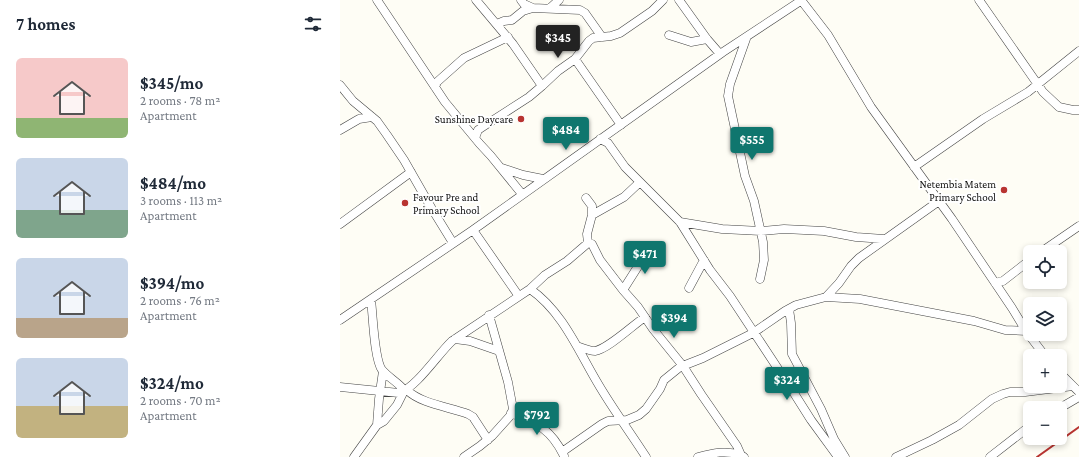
<!DOCTYPE html>
<html lang="en">
<head>
<meta charset="utf-8">
<style>
	body { margin:0; font-family:"Crimson Pro",serif; background:#f6f6f7; color:#1f2937; height:100vh; display:flex; flex-direction:column; font-size:15px; white-space:nowrap }
	* { box-sizing:border-box; margin:0 }
	p { font-size:13px; color:#747a83 }
	.icon { flex:none; width:22px; height:22px; fill:none; stroke:currentColor; stroke-width:2; stroke-linecap:round; stroke-linejoin:round }
	.map { position:relative; flex:1; overflow:hidden }
	.panel { display:flex; flex-direction:column; background:#fff; width:340px }
	.panel>* { flex:none }
	.fabs { position:absolute; left:683px; top:245px; display:grid; gap:8px }
	.fabs a { display:grid; place-items:center; width:44px; height:44px; border-radius:6px; background:#fff; box-shadow:0 2px 6px #0003; font-size:20px }
	.price { position:absolute; translate:-50% -34px; padding:0 9px; border-radius:4px; background:#0f766e; color:#fff; font-size:13px; line-height:26px; filter:drop-shadow(0 1px 2px #0008) }
	.price::after { content:''; position:absolute; left:50%; top:24px; width:12px; height:9px; margin-left:-6px; background:inherit; clip-path:polygon(0 0,100% 0,50% 100%) }
	.price.current { background:#222; color:#fff }
	ul { padding:0; list-style:none }
	li { display:flex; align-items:center; gap:12px; height:100px; padding:0 16px }
	li span { display:grid; place-items:center; flex:none; width:112px; height:80px; border-radius:6px; color:#555 }
	li>.icon { margin-inline-start:auto }
	span .icon { width:48px; height:48px; fill:#fffc; stroke-width:1 }
	li b { font-size:17px }
	h2 { display:flex; justify-content:space-between; align-items:center; height:48px; padding:0 16px; font-size:17px }
	main { display:flex; flex:1; min-height:0 }
	.map>svg:first-child { display:block }
	.lines { fill:none; stroke-linecap:round; stroke-linejoin:round }
	.minor-casing { stroke:#434343; stroke-width:9 }
	.minor { stroke:#fff; stroke-width:8 }
	.rail { stroke:#b83431; stroke-width:2 }
	.poi-dot { fill:#b83431; stroke:#fff; stroke-width:1.5 }
	.labels { text-anchor:middle; stroke-width:4; stroke-linejoin:round; paint-order:stroke }
	.poi-label { font-size:11px; fill:#101010; stroke:#fff; text-anchor:end }
</style>
</head>
<body>
<main>
<section class="panel">
<h2>7 homes<svg class="icon" aria-label="filters" viewBox="0 0 24 24"><path d="M4 7h16M4 17h16"/><circle cx="9" cy="7" r="2"/><circle cx="15" cy="17" r="2"/></svg></h2>
<ul>
<li><span style="background:linear-gradient(#f6c9c9 75%,#8fb573 0)"><svg class="icon" aria-label="home" viewBox="0 0 24 24"><path d="M3 11l9-7 9 7M6 9v11h12V9"/></svg></span><div><b>$345/mo</b><p>2 rooms · 78 m²</p><p>Apartment</p></div></li>
<li><span style="background:linear-gradient(#c9d6e8 65%,#7fa58c 0)"><svg class="icon" aria-label="home" viewBox="0 0 24 24"><path d="M3 11l9-7 9 7M6 9v11h12V9"/></svg></span><div><b>$484/mo</b><p>3 rooms · 113 m²</p><p>Apartment</p></div></li>
<li><span style="background:linear-gradient(#c9d6e8 75%,#b9a48a 0)"><svg class="icon" aria-label="home" viewBox="0 0 24 24"><path d="M3 11l9-7 9 7M6 9v11h12V9"/></svg></span><div><b>$394/mo</b><p>2 rooms · 76 m²</p><p>Apartment</p></div></li>
<li><span style="background:linear-gradient(#c9d6e8 60%,#c2b280 0)"><svg class="icon" aria-label="home" viewBox="0 0 24 24"><path d="M3 11l9-7 9 7M6 9v11h12V9"/></svg></span><div><b>$324/mo</b><p>2 rooms · 70 m²</p><p>Apartment</p></div></li>
</ul>
</section>
<div class="map">
<svg width="739" height="457" viewBox="0 0 739 457">
	<rect width="100%" height="100%" fill="#fefdf5"/>
	<g class="lines">
		<defs>
			<path id="minor" d="M 37,0 L 105,102 L 139,143 L 151,156 L 182,194
				M 136,0 L 173,44 L 202,86
				M 181,0 L 184,4 L 193,8
				M 339,0 L 367,39 L 380,54
				M 461,0 L 488,35 L 531,107 L 612,219 L 672,308 L 686,331 L 705,356
				M 639,0 L 703,92 L 719,107 L 733,110 L 739,110
				M 210,8 L 219,0
				M 157,24 L 164,21 L 172,20 L 183,11 L 193,8 L 240,10 L 245,13 L 262,37
				M 329,35 L 351,42 L 367,39
				M 406,39 L 390,84 L 388,96 L 405,176 L 414,201 L 423,242 L 424,260 L 420,279
				M 235,59 L 281,125
				M 0,85 L 13,101 L 37,121 L 47,135 L 64,160 L 92,209 L 113,243
				M 95,87 L 97,82 L 124,58 L 168,37
				M 0,130 L 19,119 L 32,117
				M 135,138 L 138,130 L 144,126 L 189,97 L 202,86 L 218,71 L 235,59 L 249,41 L 253,38 L 271,36 L 280,33 L 312,11 L 323,0
				M 260,139 L 268,143 L 285,167 L 340,222 L 370,270 L 390,296 L 452,390 L 471,420 L 498,457
				M 574,167 L 643,119 L 688,92 L 739,51
				M 162,168 L 183,175 L 203,179
				M 246,198 L 252,206 L 252,215
				M 340,222 L 382,229 L 421,231 L 444,229 L 484,231 L 516,237 L 544,239
				M 0,224 L 71,172
				M 133,230 L 178,295
				M 248,243 L 252,244 L 260,260 L 283,290 L 298,307 L 313,329 L 343,366 L 361,394 L 397,446 L 401,455 L 404,457
				M 701,252 L 739,226
				M 655,283 L 663,281 L 690,260
				M 349,288 L 364,260
				M 190,289 C 222,311 238,350 257,382 C 272,408 290,432 306,457
				M 283,290 L 302,260 L 305,250
				M 486,297 L 520,299 L 634,321 L 665,330 L 686,331
				M 31,300 C 33,315 34,359 42,370 C 49,378 59,383 65,391
				M 449,309 L 451,323 L 452,354 L 481,409 L 494,439 L 505,457
				M 0,320 L 133,230 L 383,52 L 462,0
				M 115,339 L 130,341 L 159,351
				M 237,346 C 243,348 249,351 255,351 C 268,349 293,325 305,317
				M 720,373 L 739,392
				M 0,387 L 59,393 C 76,388 98,354 112,341 L 190,289 L 205,275 L 227,261 L 248,243 L 247,234 L 252,215 L 284,197 L 300,182
				M 67,390 C 81,404 110,407 128,414 L 133,417 L 148,440
				M 720,408 L 739,397
				M 171,413 C 198,424 211,429 224,456
				M 37,425 L 39,399 L 43,371
				M 222,452 L 262,424 L 268,421 L 287,420 L 299,415 L 306,409 L 320,389 L 324,380 L 340,367 L 363,358 L 413,333 L 445,311 L 456,305 L 486,297 L 499,283 L 511,266 L 519,258 L 599,201
				M 14,457 L 37,425 L 44,421 L 57,405 L 64,391
				M 124,457 L 140,446 L 152,436 L 170,416 L 173,409 L 168,382 L 149,315
				M 358,457 C 373,453 385,450 401,455
				M 556,457 L 592,440 L 619,425 L 652,399 L 663,394 L 670,392 L 685,392 L 733,386
				M 650,457 L 690,426"/>
		</defs>
		<use href="#minor" class="minor-casing"/>
		<use href="#minor" class="minor"/>
		<path class="rail" d="M 697,457 L 739,427"/>
	</g>
	<g class="poi-dot">
		<circle cx="181" cy="119" r="4"/>
		<circle cx="664" cy="190" r="4"/>
		<circle cx="65" cy="203" r="4"/>
	</g>
	<g class="labels">
		<g class="poi-label">
			<text x="173" y="123">Sunshine Daycare</text>
			<text x="656" y="188">Netembia Matem<tspan x="656" dy="13">Primary School</tspan></text>
			<text x="73" y="201" text-anchor="start">Favour Pre and<tspan x="73" dy="13">Primary School</tspan></text>
		</g>
	</g>
</svg>
<div class="fabs">
<a><svg class="icon" aria-label="locate" viewBox="0 0 24 24"><circle cx="12" cy="12" r="6"/><path d="M12 2v4M12 18v4M2 12h4M18 12h4"/></svg></a>
<a><svg class="icon" aria-label="layers" viewBox="0 0 24 24"><path d="M12 4l9 5-9 5-9-5zM3 14l9 5 9-5"/></svg></a>
<a>+</a>
<a>−</a>
</div>
<b class="price current" style="left:218px;top:59px">$345</b>
<b class="price" style="left:226px;top:151px">$484</b>
<b class="price" style="left:412px;top:161px">$555</b>
<b class="price" style="left:305px;top:275px">$471</b>
<b class="price" style="left:334px;top:339px">$394</b>
<b class="price" style="left:447px;top:401px">$324</b>
<b class="price" style="left:197px;top:436px">$792</b>
</div>
</main>
</body>
</html>
